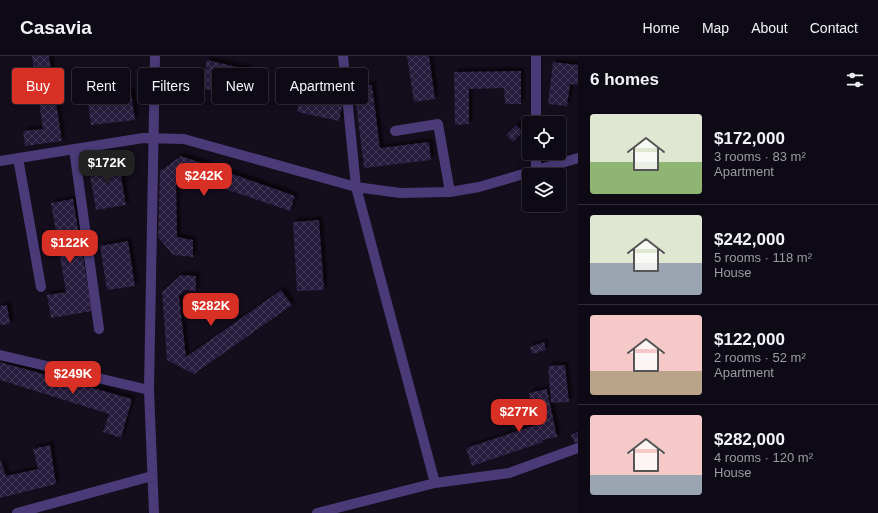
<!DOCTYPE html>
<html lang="en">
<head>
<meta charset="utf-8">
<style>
	body { margin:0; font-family:Helvetica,sans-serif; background:#1c1822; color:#f1f3f6; height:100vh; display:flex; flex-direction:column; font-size:15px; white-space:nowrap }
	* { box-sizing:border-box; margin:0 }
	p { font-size:13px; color:#9b9aa0 }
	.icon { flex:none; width:22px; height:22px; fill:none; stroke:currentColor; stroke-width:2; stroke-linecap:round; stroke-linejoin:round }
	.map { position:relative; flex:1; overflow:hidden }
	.details { display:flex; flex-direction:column; background:#0e0a15; width:300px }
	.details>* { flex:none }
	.top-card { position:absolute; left:12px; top:12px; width:380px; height:36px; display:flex; gap:8px }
	.tools { position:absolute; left:522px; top:60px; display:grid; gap:8px }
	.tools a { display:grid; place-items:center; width:44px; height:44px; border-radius:4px; background:#0e0a15; box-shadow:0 2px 10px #0003,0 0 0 1px #2e2b34; font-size:20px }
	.price { position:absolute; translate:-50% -34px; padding:0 9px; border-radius:8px; background:#d93025; color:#fff; font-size:13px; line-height:26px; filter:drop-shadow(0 1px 2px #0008) }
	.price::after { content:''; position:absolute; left:50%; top:24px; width:12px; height:9px; margin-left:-6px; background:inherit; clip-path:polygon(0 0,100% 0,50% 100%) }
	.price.selected { background:#222; color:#fff }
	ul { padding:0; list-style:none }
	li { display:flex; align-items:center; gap:12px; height:100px; padding:0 12px }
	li+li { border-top:1px solid #2e2b34 }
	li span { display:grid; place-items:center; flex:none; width:112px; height:80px; border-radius:4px; color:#555 }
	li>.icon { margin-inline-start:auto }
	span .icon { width:48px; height:48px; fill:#fffc; stroke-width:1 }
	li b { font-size:17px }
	h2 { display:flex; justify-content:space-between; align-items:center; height:48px; padding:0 12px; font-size:17px }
	.tag { padding:0 14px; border-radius:4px; background:#0e0a15; box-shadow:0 2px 10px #0003,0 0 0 1px #2e2b34; font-size:14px; line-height:36px }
	.tag.selected { background:#d93025; color:#fff }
	header { display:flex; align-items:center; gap:24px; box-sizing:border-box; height:56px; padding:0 20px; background:#0e0a15; border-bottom:1px solid #2e2b34 }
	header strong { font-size:19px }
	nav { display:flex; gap:22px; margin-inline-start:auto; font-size:14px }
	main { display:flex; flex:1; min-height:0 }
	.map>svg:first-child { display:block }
	.building { fill:url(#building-cross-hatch); filter:url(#shadow) }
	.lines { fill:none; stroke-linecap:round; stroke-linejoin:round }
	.minor { stroke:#4a3b78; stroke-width:10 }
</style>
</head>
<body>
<header>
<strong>Casavia</strong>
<nav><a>Home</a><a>Map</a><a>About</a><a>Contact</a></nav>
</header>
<main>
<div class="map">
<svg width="578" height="457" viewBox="0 0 578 457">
	<defs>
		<pattern id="building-cross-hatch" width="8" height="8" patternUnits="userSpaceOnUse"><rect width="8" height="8" fill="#281a3c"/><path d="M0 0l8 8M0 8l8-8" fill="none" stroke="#473a59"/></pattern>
		<filter id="shadow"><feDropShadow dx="3.5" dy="-3.5" stdDeviation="1" flood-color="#0009"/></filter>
	</defs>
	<rect width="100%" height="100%" fill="#130d1c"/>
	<path class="building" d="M 32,0 L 49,0 L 62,85 L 25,90 L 23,75 L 43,73 Z
		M 407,0 L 429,0 L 435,43 L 414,46 Z
		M 207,4 L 250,14 L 243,42 L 201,32 Z
		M 553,6 L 578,9 L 578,29 L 570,28 L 567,50 L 548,48 Z
		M 521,15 L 521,48 L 505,48 L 504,32 L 469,33 L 469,68 L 455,69 L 454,16 Z
		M 303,28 L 345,38 L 339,65 L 297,56 Z
		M 372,29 L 380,92 L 429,86 L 431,104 L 364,112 L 354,31 Z
		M 131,36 L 135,64 L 91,69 L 87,41 Z
		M 516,69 L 523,76 L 513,86 L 506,79 Z
		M 181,100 L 295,140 L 290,155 L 187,120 L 176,126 L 177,181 L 193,184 L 193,201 L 173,199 L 158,181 L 160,115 Z
		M 118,103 L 126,149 L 96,154 L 88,108 Z
		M 73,143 L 92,255 L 51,262 L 47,239 L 66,236 L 51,147 Z
		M 319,164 L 324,234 L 297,235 L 293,166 Z
		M 128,185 L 135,230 L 107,234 L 100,190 Z
		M 181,219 L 196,220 L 196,235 L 185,234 L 179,240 L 186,301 L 281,234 L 292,249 L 194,318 L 167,304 L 162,236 Z
		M 7,249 L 10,268 L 0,269 L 0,250 Z
		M 544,286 L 546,294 L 532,298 L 530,291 Z
		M 0,306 L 132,343 L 121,382 L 103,376 L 109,358 L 0,324 Z
		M 565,309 L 569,346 L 551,347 L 548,310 Z
		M 547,333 L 557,381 L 542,384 L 543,386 L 472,410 L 466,392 L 536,369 L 529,337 Z
		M 578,376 L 578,394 L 571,379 Z
		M 50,389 L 56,428 L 0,442 L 0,403 L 6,420 L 38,413 L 33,393 Z"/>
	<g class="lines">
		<path class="minor" d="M 343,0 L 356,131 L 435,427
			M 536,67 L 536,0
			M 395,75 L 438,68 L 450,136
			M 74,93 L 99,273
			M 18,102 L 41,231
			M 0,105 L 143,82 L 184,83 L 356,131 L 400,137 L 450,136 L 479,131 L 578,102
			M 536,115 L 536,97
			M 0,299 L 149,334
			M 17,457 L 152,420
			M 154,457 L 149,334 L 155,0
			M 317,457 L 435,427 L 509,417 L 578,392"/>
	</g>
</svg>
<div class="tools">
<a><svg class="icon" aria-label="locate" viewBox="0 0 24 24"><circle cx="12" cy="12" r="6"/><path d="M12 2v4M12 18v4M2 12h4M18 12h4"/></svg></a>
<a><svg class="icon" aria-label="layers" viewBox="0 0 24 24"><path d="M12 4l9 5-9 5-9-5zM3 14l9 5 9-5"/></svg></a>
</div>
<b class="price selected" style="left:107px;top:128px">$172K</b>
<b class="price" style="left:204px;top:141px">$242K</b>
<b class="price" style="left:70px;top:208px">$122K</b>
<b class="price" style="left:211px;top:271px">$282K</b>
<b class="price" style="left:73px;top:339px">$249K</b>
<b class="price" style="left:519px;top:377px">$277K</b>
<div class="top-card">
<a class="tag selected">Buy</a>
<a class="tag">Rent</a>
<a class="tag">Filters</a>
<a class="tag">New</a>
<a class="tag">Apartment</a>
</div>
</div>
<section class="details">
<h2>6 homes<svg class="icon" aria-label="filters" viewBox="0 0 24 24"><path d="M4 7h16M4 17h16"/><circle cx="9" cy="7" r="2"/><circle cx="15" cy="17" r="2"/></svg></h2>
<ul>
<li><span style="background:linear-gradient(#dfe7d0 60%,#8fb573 0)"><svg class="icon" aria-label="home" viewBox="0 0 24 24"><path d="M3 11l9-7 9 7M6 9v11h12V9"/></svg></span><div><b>$172,000</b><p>3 rooms · 83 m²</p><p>Apartment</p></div></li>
<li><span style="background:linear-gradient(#dfe7d0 60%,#9aa5b1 0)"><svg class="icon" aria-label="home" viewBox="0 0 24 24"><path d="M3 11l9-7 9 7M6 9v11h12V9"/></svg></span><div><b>$242,000</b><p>5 rooms · 118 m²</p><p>House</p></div></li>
<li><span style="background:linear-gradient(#f6c9c9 70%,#b9a48a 0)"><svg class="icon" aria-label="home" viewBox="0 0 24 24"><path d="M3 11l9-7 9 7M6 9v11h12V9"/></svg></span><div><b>$122,000</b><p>2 rooms · 52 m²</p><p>Apartment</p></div></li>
<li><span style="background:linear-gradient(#f6c9c9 75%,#9aa5b1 0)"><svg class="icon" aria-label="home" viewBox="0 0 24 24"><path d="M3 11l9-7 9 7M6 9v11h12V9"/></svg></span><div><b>$282,000</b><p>4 rooms · 120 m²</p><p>House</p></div></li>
</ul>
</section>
</main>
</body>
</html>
